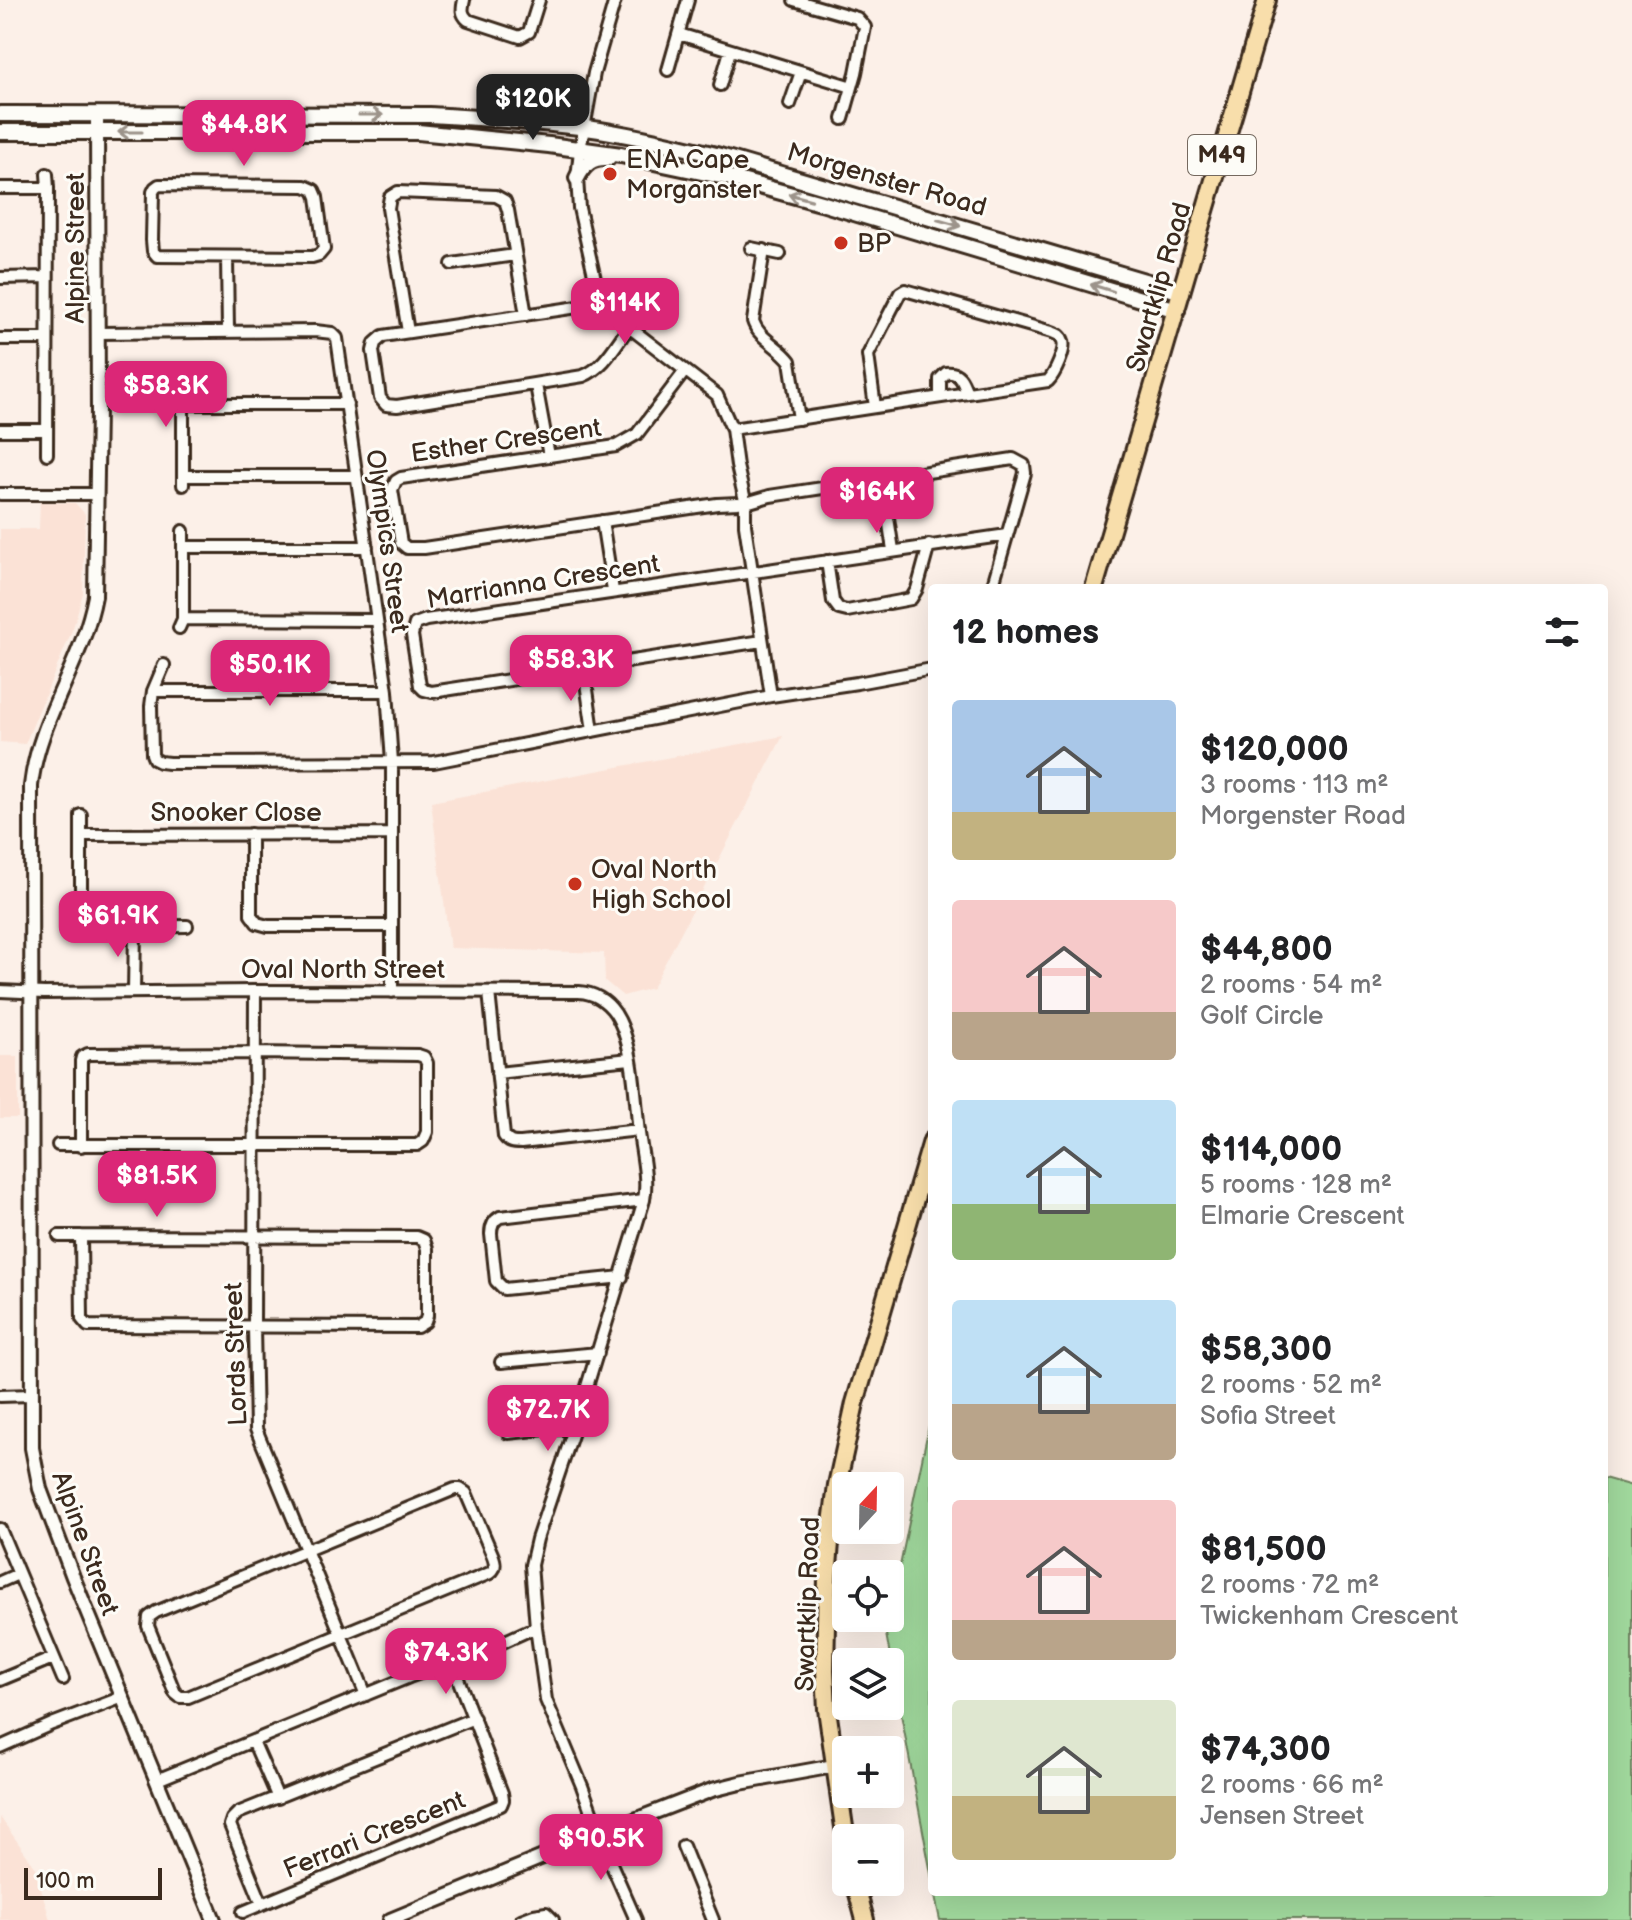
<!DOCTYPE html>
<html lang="en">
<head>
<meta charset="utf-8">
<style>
	body { margin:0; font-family:"Balsamiq Sans",sans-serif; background:#f2f2f2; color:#202124; height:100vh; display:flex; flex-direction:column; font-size:30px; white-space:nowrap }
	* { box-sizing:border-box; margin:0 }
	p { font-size:26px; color:#757577 }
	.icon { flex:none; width:44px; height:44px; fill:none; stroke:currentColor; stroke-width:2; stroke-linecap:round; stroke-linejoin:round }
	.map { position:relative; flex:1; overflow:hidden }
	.side { position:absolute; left:928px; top:584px; width:680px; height:1312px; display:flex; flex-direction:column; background:#fff; border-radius:8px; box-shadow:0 8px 32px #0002 }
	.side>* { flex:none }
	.needle { width:52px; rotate:22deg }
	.tools { position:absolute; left:832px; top:1472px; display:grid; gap:16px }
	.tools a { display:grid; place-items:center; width:72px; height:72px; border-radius:8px; background:#fff; box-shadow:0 8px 32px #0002; font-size:40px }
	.scale { position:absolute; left:24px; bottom:20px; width:138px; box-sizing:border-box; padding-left:8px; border:4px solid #3b2a1e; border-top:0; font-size:22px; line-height:28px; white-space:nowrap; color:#3b2a1e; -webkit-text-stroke:6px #fdfcf7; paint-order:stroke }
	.price { position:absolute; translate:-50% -68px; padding:0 18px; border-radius:16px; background:#db2777; color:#fff; font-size:26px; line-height:52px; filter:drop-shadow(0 2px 4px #0008) }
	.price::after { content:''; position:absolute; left:50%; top:48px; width:24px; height:18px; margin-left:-12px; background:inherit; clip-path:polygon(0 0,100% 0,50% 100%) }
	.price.selected { background:#222; color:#fff }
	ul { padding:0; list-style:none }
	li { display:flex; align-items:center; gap:24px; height:200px; padding:0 24px }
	li span { display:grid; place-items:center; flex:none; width:224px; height:160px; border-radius:8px; color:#555 }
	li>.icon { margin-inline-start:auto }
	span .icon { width:96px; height:96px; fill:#fffc; stroke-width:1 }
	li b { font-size:34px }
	h2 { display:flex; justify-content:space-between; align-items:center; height:96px; padding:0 24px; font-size:34px }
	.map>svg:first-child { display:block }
	.built { fill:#fbe2d6 }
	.green { fill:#a1d99d; stroke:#6e825e; stroke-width:2 }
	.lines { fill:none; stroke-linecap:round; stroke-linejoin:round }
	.minor-casing { stroke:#3b2a1e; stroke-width:16 }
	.tertiary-casing { stroke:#3b2a1e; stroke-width:18 }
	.secondary-casing { stroke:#3b2a1e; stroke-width:20 }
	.primary-casing { stroke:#3b2a1e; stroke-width:22 }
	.minor { stroke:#fdfcf7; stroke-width:10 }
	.tertiary { stroke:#fdfcf7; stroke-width:12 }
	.secondary { stroke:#fdfcf7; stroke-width:14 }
	.primary { stroke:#f8deab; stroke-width:16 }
	.oneway { stroke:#9c938a }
	.poi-dot { fill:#c8321e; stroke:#fdfcf7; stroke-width:3 }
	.labels { text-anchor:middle; stroke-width:6; stroke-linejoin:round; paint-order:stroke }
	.shield { fill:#fdfcf7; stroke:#75695f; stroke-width:2 }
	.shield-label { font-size:24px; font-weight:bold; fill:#3b2a1e }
	.poi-label { font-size:26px; fill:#3b2a1e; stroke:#fdfcf7; text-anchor:start }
	.street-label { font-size:26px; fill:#3b2a1e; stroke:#fdfcf7 }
</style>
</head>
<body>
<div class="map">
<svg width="1632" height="1920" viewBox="0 0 1632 1920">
	<rect width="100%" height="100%" fill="#fcf0e8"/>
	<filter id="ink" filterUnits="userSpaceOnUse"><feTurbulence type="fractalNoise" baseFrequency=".0125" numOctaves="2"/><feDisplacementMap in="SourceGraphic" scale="16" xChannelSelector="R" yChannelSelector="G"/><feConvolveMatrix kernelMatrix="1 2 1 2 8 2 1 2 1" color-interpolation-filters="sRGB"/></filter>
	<g filter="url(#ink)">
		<path class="built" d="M 40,502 L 75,503 L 85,514 L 83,593 L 73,628 L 25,744 L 0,742 L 0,529 L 39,529 Z
			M 783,736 L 652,988 L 623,996 L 605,981 L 604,953 L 450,948 L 431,802 Z
			M 0,1056 L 18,1056 L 18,1118 L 0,1118 Z
			M 0,1817 L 35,1867 L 50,1920 L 0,1920 Z"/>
		<path class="green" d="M 932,1411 L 932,1879 L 886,1634 Z
			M 1604,1478 L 1632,1486 L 1632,1920 L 940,1920 L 934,1892 L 1604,1892 Z"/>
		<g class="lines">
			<defs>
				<path id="minor" d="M 464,0 C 462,9 461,14 468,20 L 520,37 L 529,32 L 539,0
					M 615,0 L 594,73 L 580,150 L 577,178 L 579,208 L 595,279 L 603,300 L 629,327 L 717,395 L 732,429 L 737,466 L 744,496
					M 794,0 L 857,18 L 865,27 L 856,73 L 843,119
					M 679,34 L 852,87
					M 668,70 L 688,0
					M 720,85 L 730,51
					M 790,104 L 801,72
					M 47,174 L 48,188
					M 159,185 L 305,186 L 314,190 L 317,197 L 324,249 L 319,255 L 312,257 L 157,256 L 153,251 L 152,240 L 153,192 L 155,188 Z
					M 0,188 L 48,188 L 47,454
					M 751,248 L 780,254
					M 764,250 L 753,321 C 758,338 779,346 790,361 L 799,419
					M 227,257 L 228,331
					M 452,264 L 515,255
					M 0,278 L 47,277
					M 603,300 L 578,307 L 383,336 L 375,343 L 373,351 L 380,398 L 386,405 L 397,406 L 583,376 C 604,368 616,344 629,327
					M 408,332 L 388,208 L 390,197 L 398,192 L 496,196 L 505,201 L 508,210 L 526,315
					M 97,333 L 315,331 L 332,333 L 337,338 L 387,691 L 392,762 L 392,992
					M 0,339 L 47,339
					M 685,371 L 637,434 L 616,446 L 401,478 L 396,481 L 392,490 L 401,543 L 407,548 L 424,548 L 717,504 L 738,503
					M 536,385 L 549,456
					M 940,397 L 940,379 L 946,373 C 960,371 963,382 967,393
					M 183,404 L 347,404
					M 732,429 L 875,407 L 868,355 L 900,293 L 905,290 L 1052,332 C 1057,334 1061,335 1063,341 C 1066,350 1055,374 1048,381 L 875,407
					M 0,430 L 47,430
					M 183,476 L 356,476
					M 882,479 L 893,550
					M 183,485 L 183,373
					M 0,494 L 97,494
					M 746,503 L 770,496 L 1013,459 L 1024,465 L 1025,473 L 992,588
					M 745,504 L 745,525 L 771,696
					M 602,521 L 613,591
					M 183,547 L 367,547
					M 827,561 L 833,601 L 839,609 L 847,611 L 911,599 L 917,589 L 929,545
					M 183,619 L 376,620
					M 179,628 L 183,619 L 183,531
					M 762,641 L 432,692 L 424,690 L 420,686 L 412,635 L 415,624 L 426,620 L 1007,535
					M 164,665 L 153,691 L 151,706 L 152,754 L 154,759 L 160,762 L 169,763 L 434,762 L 771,696 L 857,683 L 932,669
					M 584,669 L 593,731
					M 153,691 L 387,691
					M 81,815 L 81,917 L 85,924 L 93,927 L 108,927 L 187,926
					M 251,834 L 251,915 L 257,923 L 268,926 L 391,926
					M 81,835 L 391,834
					M 0,991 L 44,993 L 255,991 L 579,992 C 593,993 606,1000 615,1013 C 634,1042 635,1098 639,1133 C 642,1155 648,1179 644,1200 L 574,1429 L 537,1539 L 531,1565 L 536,1627 L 546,1700 L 582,1786 L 605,1850 L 636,1920
					M 255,991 L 254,1327 L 256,1429 L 366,1695
					M 134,992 L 135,927
					M 489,992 L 504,1136 C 509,1143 513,1143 521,1143 L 639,1130
					M 497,1073 L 630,1059
					M 58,1145 L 417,1145 L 423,1141 L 427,1132 L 427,1063 L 424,1057 L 418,1055 L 254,1053 L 88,1054 L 82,1057 L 81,1061 L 81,1146
					M 59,1236 L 81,1236 L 417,1237 L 424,1240 L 427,1249 L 427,1316 L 425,1322 L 417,1327 L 88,1326 L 82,1319 L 81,1236
					M 622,1277 L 504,1289 L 496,1281 L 491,1234 C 491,1226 493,1221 500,1217 L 644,1200
					M 501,1362 L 598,1353
					M 0,1396 L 32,1395
					M 508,1433 L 545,1429 L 574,1429
					M 455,1489 L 460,1489 L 466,1493 L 492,1554 C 495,1561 497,1568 490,1573 L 188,1697 L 180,1697 L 175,1693 L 148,1626 L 149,1617 L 156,1612 Z
					M 0,1529 L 63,1679
					M 0,1582 L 18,1574
					M 0,1680 L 53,1658
					M 253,1741 L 278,1798
					M 0,1747 L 52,1724 L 123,1697
					M 157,1780 L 409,1677 L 483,1651 L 536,1627
					M 683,1846 L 713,1920
					M 262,1904 L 230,1825 L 232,1819 L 238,1813 L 474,1718
					M 243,1912 L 501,1805 L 503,1800 L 502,1793 L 452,1663
					M 521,1920 L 534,1915 L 546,1913 L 553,1920"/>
				<path id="tertiary" d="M 97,114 L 98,410 L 95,596 C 83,662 38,719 31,786 L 32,1448 L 40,1489 L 73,1577 L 214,1920
					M 390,1920 L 601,1833 L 712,1790 L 740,1783 L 834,1766"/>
				<path id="secondary" d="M 0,114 L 430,115 C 482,118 534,121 586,128 C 631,134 676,145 720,156 L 1182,292
					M 0,132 L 418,132 L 549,145 L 621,155 L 730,178 L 821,203 L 1177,310
					M 577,178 C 584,164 592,157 608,158"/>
				<path id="primary" d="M 1094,588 L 1267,0
					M 846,1841 L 827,1709 L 825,1670 L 827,1578 L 831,1531 L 837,1485 L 855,1403 L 932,1141
					M 855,1882 L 865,1920"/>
			</defs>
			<use href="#minor" class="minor-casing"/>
			<use href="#tertiary" class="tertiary-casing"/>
			<use href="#secondary" class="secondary-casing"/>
			<use href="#primary" class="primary-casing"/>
			<use href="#minor" class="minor"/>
			<use href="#tertiary" class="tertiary"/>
			<use href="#secondary" class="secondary"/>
			<use href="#primary" class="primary"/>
		</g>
		<defs><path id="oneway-shaft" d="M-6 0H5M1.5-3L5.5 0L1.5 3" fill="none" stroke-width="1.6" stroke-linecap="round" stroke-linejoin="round" transform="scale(2)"/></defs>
		<g class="oneway">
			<use href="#oneway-shaft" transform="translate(371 115)"/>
			<use href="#oneway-shaft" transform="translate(130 132) rotate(-180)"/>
			<use href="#oneway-shaft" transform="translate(800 197) rotate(-165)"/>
			<use href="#oneway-shaft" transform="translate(949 223) rotate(16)"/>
			<use href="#oneway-shaft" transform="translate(1102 288) rotate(-163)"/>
		</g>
	</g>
	<g class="poi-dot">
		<circle cx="610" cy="174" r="8"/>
		<circle cx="841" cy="243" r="8"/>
		<circle cx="575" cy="884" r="8"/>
	</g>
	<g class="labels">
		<rect class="shield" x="1188" y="135" width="68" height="40" rx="6"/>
		<g class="shield-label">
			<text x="1222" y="163">M49</text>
		</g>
		<g class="poi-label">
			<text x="626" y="168">ENA Cape<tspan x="626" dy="30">Morganster</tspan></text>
			<text x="857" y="252">BP</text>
			<text x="591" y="878">Oval North<tspan x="591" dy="30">High School</tspan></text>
		</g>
		<g class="street-label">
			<text transform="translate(887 179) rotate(16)" y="9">Morgenster Road</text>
			<text transform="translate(75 248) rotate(-90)" y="9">Alpine Street</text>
			<text transform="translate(1158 287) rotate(-74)" y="9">Swartklip Road</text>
			<text transform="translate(506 440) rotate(-8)" y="9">Esther Crescent</text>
			<text transform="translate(388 541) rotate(82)" y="9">Olympics Street</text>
			<text transform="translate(543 581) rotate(-9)" y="9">Marrianna Crescent</text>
			<text x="236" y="821">Snooker Close</text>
			<text x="343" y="978">Oval North Street</text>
			<text transform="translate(235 1354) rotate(-92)" y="9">Lords Street</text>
			<text transform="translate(86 1543) rotate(70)" y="9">Alpine Street</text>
			<text transform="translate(807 1604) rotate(-88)" y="9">Swartklip Road</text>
			<text transform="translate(374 1834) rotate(-22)" y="9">Ferrari Crescent</text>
		</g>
	</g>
</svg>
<div class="tools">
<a><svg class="needle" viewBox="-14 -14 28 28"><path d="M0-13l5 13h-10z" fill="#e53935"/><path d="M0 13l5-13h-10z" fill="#757577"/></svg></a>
<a><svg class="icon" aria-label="locate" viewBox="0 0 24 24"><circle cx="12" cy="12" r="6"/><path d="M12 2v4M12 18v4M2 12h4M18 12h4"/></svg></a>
<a><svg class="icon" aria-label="layers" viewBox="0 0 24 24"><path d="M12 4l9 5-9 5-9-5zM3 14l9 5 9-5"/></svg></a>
<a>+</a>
<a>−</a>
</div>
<div class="scale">100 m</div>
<b class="price selected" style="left:533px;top:142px">$120K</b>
<b class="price" style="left:244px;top:168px">$44.8K</b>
<b class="price" style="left:625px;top:346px">$114K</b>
<b class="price" style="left:166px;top:429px">$58.3K</b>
<b class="price" style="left:877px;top:535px">$164K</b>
<b class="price" style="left:571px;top:703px">$58.3K</b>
<b class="price" style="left:270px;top:708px">$50.1K</b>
<b class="price" style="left:118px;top:959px">$61.9K</b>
<b class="price" style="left:157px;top:1219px">$81.5K</b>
<b class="price" style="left:548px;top:1453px">$72.7K</b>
<b class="price" style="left:446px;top:1696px">$74.3K</b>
<b class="price" style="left:601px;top:1882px">$90.5K</b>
<section class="side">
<h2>12 homes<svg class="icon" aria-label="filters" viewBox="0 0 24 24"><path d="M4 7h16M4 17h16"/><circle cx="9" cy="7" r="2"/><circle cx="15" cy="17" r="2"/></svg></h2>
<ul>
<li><span style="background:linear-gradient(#a9c7e8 70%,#c2b280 0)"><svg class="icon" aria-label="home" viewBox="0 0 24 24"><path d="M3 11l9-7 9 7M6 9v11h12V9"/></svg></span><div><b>$120,000</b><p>3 rooms · 113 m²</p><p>Morgenster Road</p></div></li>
<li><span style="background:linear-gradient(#f6c9c9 70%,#b9a48a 0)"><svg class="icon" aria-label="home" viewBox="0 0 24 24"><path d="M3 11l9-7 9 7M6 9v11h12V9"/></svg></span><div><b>$44,800</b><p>2 rooms · 54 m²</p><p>Golf Circle</p></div></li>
<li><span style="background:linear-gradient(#bfe0f5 65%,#8fb573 0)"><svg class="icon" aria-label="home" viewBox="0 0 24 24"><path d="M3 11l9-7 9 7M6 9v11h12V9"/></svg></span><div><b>$114,000</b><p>5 rooms · 128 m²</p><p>Elmarie Crescent</p></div></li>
<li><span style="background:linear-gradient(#bfe0f5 65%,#b9a48a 0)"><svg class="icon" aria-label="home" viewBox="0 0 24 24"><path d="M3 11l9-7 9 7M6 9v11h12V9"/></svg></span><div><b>$58,300</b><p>2 rooms · 52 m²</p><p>Sofia Street</p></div></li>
<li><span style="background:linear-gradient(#f6c9c9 75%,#b9a48a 0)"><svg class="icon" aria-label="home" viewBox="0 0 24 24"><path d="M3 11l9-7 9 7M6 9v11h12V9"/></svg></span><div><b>$81,500</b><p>2 rooms · 72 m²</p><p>Twickenham Crescent</p></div></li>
<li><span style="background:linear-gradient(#dfe7d0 60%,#c2b280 0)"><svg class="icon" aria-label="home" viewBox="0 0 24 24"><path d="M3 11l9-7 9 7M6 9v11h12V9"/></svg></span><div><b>$74,300</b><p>2 rooms · 66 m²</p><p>Jensen Street</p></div></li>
</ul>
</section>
</div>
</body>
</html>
